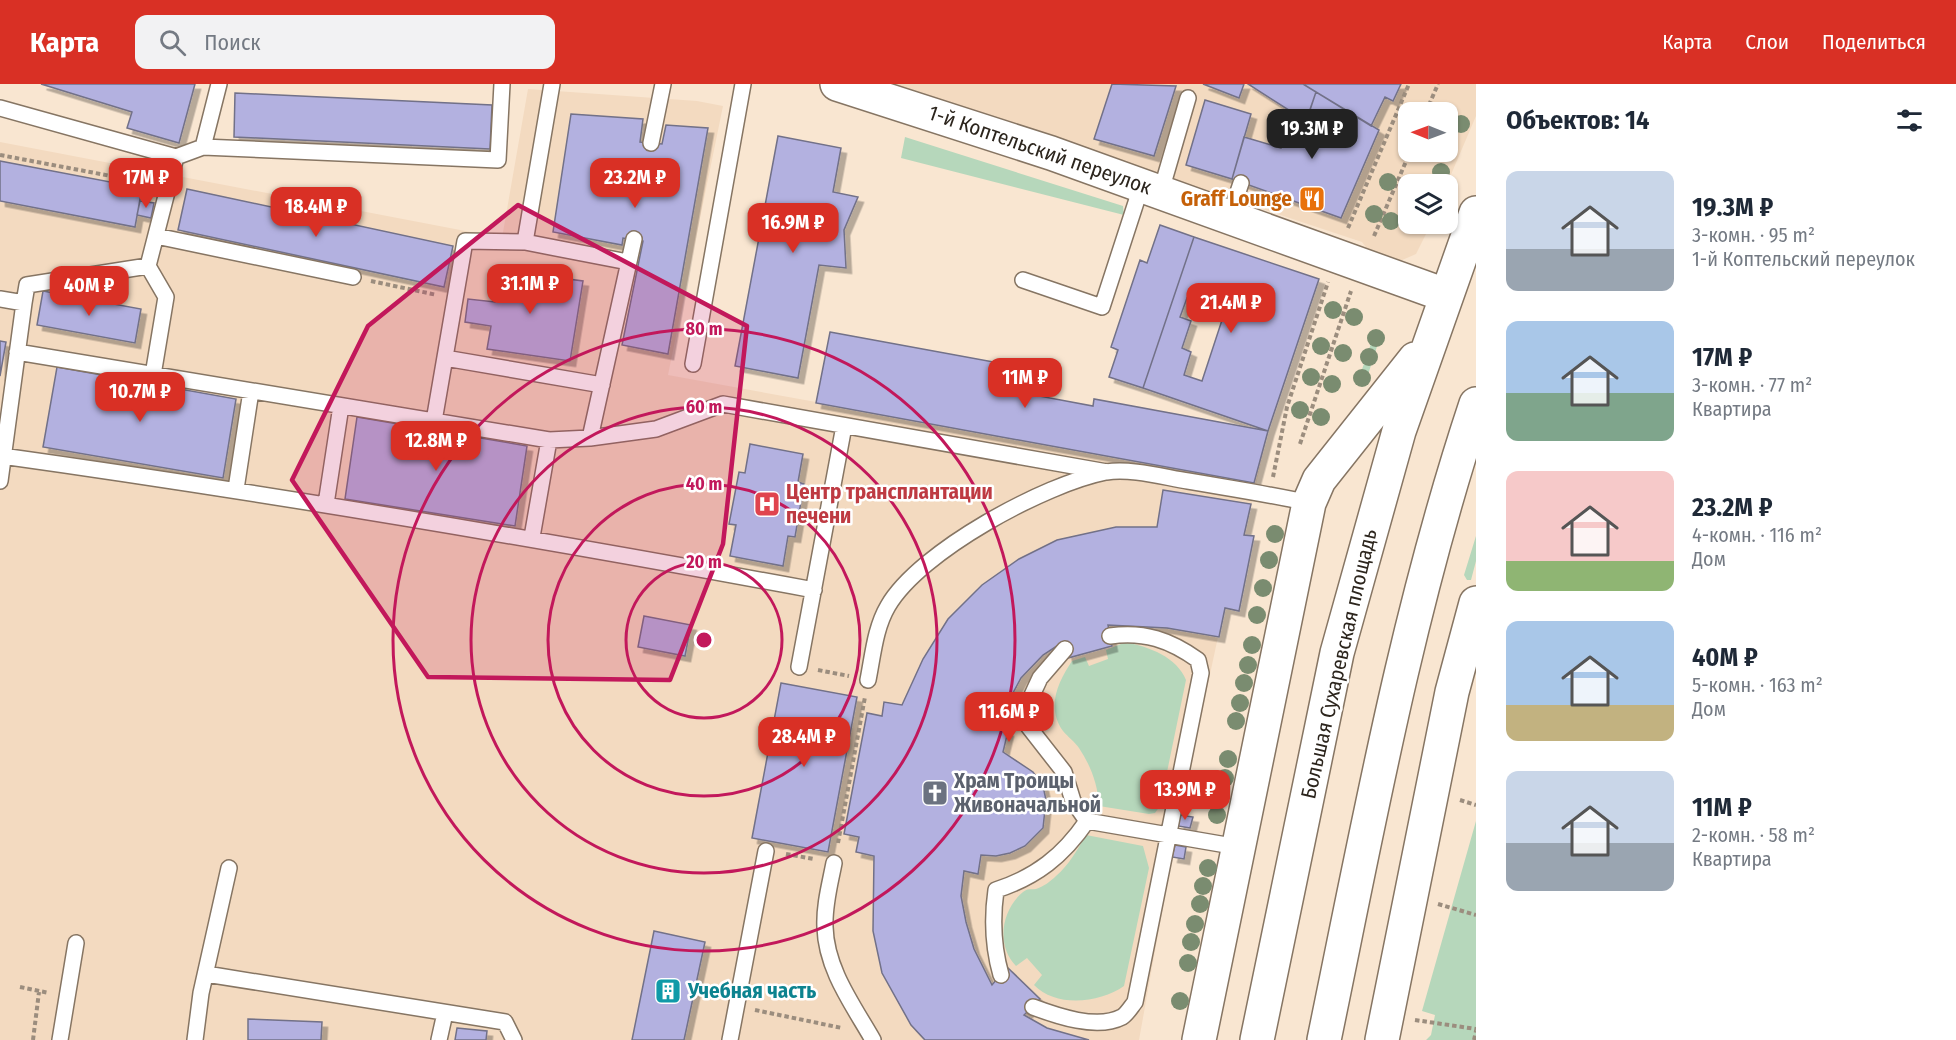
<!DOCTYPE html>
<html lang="ru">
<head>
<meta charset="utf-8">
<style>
	body { margin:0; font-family:"Fira Sans Condensed",sans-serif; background:#f2f2f3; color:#1f2937; height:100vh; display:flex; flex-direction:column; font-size:22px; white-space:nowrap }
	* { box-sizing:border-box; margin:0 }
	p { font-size:20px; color:#747a83 }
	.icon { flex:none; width:33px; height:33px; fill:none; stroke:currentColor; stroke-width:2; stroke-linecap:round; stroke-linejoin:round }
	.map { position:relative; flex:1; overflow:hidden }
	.details { display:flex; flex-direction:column; background:#fff; width:480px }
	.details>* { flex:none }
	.needle { width:39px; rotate:271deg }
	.buttons { position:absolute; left:1398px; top:18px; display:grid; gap:12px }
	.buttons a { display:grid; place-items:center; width:60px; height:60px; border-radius:12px; background:#fff; box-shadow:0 2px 4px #0004; font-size:30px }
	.price { position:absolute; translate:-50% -51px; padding:0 14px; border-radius:12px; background:#d93025; color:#fff; font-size:20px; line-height:39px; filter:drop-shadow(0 2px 3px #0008) }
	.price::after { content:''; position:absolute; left:50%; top:36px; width:18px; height:14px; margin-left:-9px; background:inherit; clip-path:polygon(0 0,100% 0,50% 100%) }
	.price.selected { background:#222; color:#fff }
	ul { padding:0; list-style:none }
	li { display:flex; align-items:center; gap:18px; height:150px; padding:0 30px }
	li span { display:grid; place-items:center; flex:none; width:168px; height:120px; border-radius:12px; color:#555 }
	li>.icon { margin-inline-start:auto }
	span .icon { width:72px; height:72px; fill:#fffc; stroke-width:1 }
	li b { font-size:26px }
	h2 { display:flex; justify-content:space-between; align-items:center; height:72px; padding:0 30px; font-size:26px }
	header { display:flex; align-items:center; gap:36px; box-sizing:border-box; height:84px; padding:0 30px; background:#d93025; color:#fff }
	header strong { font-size:28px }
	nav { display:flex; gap:33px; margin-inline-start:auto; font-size:21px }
	.search { width:420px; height:54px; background:#f2f2f3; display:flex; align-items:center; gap:15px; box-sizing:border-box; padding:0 21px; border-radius:12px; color:#747a83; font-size:22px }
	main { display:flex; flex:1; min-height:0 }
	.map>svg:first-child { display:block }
	.built { fill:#f3dac0; fill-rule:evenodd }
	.green { fill:#b6d7bb }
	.building { fill:#b3b1e0; stroke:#727188; stroke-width:1.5; fill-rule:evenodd; filter:url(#shadow) }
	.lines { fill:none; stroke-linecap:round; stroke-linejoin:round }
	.service-casing { stroke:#867563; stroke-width:18 }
	.tertiary-casing { stroke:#867563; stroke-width:36 }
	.primary-casing { stroke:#867563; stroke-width:36 }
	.path { stroke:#9b8d7e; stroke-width:4; stroke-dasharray:4.5 3; stroke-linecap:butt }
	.service { stroke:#fff; stroke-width:15 }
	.tertiary { stroke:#fff; stroke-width:33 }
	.primary { stroke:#fff; stroke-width:33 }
	.tree { fill:#7a8c70 }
	.marked { fill:#c2185b; fill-opacity:0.2; stroke:#c2185b; stroke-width:4.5; stroke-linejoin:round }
	.ring { fill:none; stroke:#c2185b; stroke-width:3 }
	.labels { text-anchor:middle; stroke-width:5; stroke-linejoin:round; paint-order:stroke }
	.street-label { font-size:21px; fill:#2c251d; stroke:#fff }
	.food-label { font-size:21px; font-weight:bold; fill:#c56008; stroke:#fff; text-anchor:end }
	.health-label { font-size:21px; font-weight:bold; fill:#be3a42; stroke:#fff; text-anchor:start }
	.worship-label { font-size:21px; font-weight:bold; fill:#5b616d; stroke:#fff; text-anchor:start }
	.culture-label { font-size:21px; font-weight:bold; fill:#0d838f; stroke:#fff; text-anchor:start }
	.centre { fill:#c2185b; stroke:#fff; stroke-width:3 }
	.ring-label { font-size:18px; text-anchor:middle; font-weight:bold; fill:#c2185b; stroke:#fff; stroke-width:5; stroke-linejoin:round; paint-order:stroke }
</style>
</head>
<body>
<header>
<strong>Карта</strong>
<div class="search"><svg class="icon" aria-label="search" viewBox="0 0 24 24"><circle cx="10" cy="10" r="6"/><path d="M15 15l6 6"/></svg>Поиск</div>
<nav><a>Карта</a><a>Слои</a><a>Поделиться</a></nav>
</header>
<main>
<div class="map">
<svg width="1476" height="956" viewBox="0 0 1476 956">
	<defs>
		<filter id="shadow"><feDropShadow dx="5.5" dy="5.5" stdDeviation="0" flood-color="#0004"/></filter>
	</defs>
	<rect width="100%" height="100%" fill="#f9e6d1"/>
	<path class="built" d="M 885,0 L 1476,0 L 1476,32 L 1447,100 L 1408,100 L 1408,140 L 1431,140 L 1416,170 L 1400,177 L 1371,170 L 1362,158 ZM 1408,28 L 1448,28 L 1448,68 L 1408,68 Z
		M 528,5 L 697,17 L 723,22 L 668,291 L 816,318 L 830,248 L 1043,287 L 1039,312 L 1093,322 L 1094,315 L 1268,347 L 1245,450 L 1254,452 L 1239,527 L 1224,525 L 1180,730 L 1193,733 L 1190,744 L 1178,742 L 1175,761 L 1186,763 L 1184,775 L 1172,773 L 1139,956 L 0,956 L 0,58 L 502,154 Z"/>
	<path class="green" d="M 905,53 L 1123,122 L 1124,131 L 901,74 Z
		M 1375,248 L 1380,253 L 1366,297 L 1361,299 L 1359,294 Z
		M 1476,452 L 1476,477 L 1471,496 L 1467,496 L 1464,491 Z
		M 1126,558 C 1149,563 1177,573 1186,596 L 1160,722 L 1155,729 L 1149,730 L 1099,722 C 1098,701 1091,682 1079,664 C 1075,658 1068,653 1063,647 C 1046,623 1058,598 1072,577 L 1085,573 L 1089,582 L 1108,575 L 1106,566 Z
		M 1476,737 L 1476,956 L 1426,956 L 1431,951 L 1435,931 L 1422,927 Z
		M 1086,751 L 1143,762 L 1149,784 L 1124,902 C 1100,919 1056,924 1034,901 L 1042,891 L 1027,874 L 1016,882 C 996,862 1001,826 1023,808 C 1028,804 1031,806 1036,805 C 1043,803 1051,797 1056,792 C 1069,781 1077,766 1086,751 Z"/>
	<path class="building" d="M 41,0 L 195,0 L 179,59 L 127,44 L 132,28 Z
		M 1112,0 L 1176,2 L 1154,72 L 1094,55 Z
		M 1203,0 L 1244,0 L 1239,14 Z
		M 1248,0 L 1303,0 L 1316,8 L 1306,37 Z
		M 1303,0 L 1401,0 L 1393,17 L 1385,13 L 1371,42 Z
		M 1316,8 L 1379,46 L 1341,134 L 1232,95 L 1244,53 L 1281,64 L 1286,51 L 1300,56 Z
		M 235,9 L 492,21 L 490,65 L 234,53 Z
		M 1205,16 L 1251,30 L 1232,95 L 1186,81 Z
		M 571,30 L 643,35 L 640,58 L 662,60 L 666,41 L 708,44 L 668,270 L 622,261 L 643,157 L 623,154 L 622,161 L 553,148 Z
		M 778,52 L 841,64 L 833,108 L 858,113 L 844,146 L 846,184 L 819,181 L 798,294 L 735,282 Z
		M 0,77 L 142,104 L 135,143 L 0,117 Z
		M 187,105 L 453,162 L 444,203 L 178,146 Z
		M 140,117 L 154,119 L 151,134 L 137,131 Z
		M 1160,141 L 1194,153 L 1143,304 L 1109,293 L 1118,266 L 1111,263 L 1140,176 L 1147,179 Z
		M 1194,153 L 1319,195 L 1268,347 L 1143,304 ZM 1187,214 L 1225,227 L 1202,297 L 1184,291 L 1191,268 L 1182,264 L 1191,237 L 1180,233 Z
		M 500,186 L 583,197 L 570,277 L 487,265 L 491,242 L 465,238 L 468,215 L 495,218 Z
		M 43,207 L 141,225 L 135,259 L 37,241 Z
		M 830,248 L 1043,287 L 1039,312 L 1093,322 L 1094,315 L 1268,347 L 1254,399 L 816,319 Z
		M 0,257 L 6,258 L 0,292 Z
		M 57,283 L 236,315 L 223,394 L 43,363 Z
		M 357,333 L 527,362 L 515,442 L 345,415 Z
		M 750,360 L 803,370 L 798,398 L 804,400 L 795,453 L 788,452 L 783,482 L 730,472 L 736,441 L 729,440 L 739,388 L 745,389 Z
		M 1163,406 L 1251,420 L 1244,451 L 1254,452 L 1239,527 L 1225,524 L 1219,553 L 1167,544 L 1108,541 L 1112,562 L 1068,574 L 1063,558 L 1043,571 L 1021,594 L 994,644 L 1008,647 L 1003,668 L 1033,688 L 1043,702 L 1046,716 L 1043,744 L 1025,762 L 1010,769 L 996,772 L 981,771 L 978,790 L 964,787 L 961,812 L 966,838 L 974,865 L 992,901 L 1007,883 L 1040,915 L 1024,931 L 1047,944 L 1089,956 L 925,956 L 911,941 L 882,889 L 873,847 L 874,772 L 856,768 L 859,753 L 844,750 L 867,629 L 882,632 L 884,618 L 902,621 L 923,575 L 948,535 L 982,501 L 1019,475 L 1057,456 L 1116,443 L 1157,443 Z
		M 644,532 L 691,541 L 685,572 L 638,563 Z
		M 781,599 L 857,613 L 828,768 L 752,754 Z
		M 1180,731 L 1193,733 L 1190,744 L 1178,742 Z
		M 1175,761 L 1186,763 L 1184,775 L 1172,773 Z
		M 654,847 L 705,858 L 684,956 L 632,956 Z
		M 248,935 L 322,938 L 321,956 L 248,956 Z
		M 457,944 L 487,947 L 486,956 L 455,956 Z"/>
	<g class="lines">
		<defs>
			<path id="service" d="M 219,0 L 203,63 L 498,76 L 502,0
				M 552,0 L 525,158 L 628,178
				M 0,24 L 176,73 L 203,63
				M 651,59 L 663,0
				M 1161,107 L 1188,14
				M 1229,135 L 1241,99
				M 156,152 L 353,193
				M 634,155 L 590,354 L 656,345 L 723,320 L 1107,388
				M 1023,196 L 1102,223 L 1142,100
				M 0,215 L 24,219 L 0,397
				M 24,219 L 27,201 L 148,182
				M 17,268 L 549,356 L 590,354
				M 445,274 L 602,301
				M 693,280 L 743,0
				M 153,291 L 166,213 L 148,182 L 176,73
				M 434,337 L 465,157 L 525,158
				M 2,372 C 274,410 543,456 814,506
				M 236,405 L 251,307
				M 326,420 L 341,322
				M 532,453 L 549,356
				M 1065,565 L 1040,594 L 1027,622 L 1028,642 L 1064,688 L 1073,717 L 1087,737 L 1238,763
				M 799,583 L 844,342
				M 868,596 C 873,571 875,544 888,522 C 920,467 1045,400 1106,388 C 1131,384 1163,393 1188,397 C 1228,404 1269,410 1309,419
				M 834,779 C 830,800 824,821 825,843 C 826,885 853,921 873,956
				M 206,890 L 505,938 L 514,956
				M 1001,891 C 993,863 992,834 996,806 C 1036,793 1063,772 1087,737
				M 1033,923 C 1057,932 1097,946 1122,933 C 1127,930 1131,923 1135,918 L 1201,589 L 1198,576 C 1170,556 1144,547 1110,552
				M 60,956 L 76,859
				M 195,956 L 201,909 L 229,784
				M 439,956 L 445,929
				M 730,956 L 766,767"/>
			<path id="tertiary" d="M 837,0 L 1051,69 L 1445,211
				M 1382,956 L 1452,608 L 1476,519"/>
			<path id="primary" d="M 1199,956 L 1309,419 L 1319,396 L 1415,275
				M 1257,956 L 1337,569 L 1399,347 L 1476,129
				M 1324,956 C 1368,743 1407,527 1476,320"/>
		</defs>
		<use href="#service" class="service-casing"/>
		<use href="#tertiary" class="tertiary-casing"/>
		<use href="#primary" class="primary-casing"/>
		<path class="path" d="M 1426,28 L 1438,0
			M 0,71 L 148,99
			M 1348,144 L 1409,0
			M 1374,152 L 1410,68
			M 371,197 L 437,211
			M 1300,360 L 1351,207
			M 1273,393 L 1287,323 L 1328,198
			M 818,586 L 849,592
			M 1460,716 L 1476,721
			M 838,759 L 865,613
			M 786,770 L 814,775
			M 1438,820 L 1476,831
			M 20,903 L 49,909
			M 755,926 L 842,944
			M 1415,936 L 1476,945
			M 33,956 L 39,908
			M 1474,956 L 1476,947"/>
		<use href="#service" class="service"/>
		<use href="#tertiary" class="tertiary"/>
		<use href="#primary" class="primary"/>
	</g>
	<g class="tree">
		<circle cx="1461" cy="40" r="9"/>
		<circle cx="1441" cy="88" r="9"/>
		<circle cx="1388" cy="98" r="9"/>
		<circle cx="1374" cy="130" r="9"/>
		<circle cx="1391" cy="137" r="9"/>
		<circle cx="1333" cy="226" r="9"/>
		<circle cx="1354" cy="233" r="9"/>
		<circle cx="1376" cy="254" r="9"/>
		<circle cx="1321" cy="262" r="9"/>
		<circle cx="1343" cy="269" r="9"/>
		<circle cx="1369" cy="273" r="9"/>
		<circle cx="1311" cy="293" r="9"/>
		<circle cx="1362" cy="294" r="9"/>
		<circle cx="1332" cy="300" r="9"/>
		<circle cx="1300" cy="326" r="9"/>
		<circle cx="1321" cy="333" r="9"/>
		<circle cx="1275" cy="450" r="9"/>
		<circle cx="1269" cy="476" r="9"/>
		<circle cx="1263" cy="504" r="9"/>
		<circle cx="1257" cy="531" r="9"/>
		<circle cx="1252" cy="561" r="9"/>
		<circle cx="1248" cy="581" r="9"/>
		<circle cx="1244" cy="599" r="9"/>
		<circle cx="1240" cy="619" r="9"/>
		<circle cx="1236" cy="637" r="9"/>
		<circle cx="1228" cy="675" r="9"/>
		<circle cx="1225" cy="694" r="9"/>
		<circle cx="1217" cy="731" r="9"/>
		<circle cx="1208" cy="784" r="9"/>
		<circle cx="1203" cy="802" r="9"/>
		<circle cx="1200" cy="820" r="9"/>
		<circle cx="1195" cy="840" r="9"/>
		<circle cx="1191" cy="858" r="9"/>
		<circle cx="1188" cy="879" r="9"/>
		<circle cx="1180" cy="917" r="9"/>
	</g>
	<path class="marked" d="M 518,121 L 747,242 L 723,460 L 670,596 L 428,593 L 292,396 L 368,242 Z"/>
	<g class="ring">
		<circle cx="704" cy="556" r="78"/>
		<circle cx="704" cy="556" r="156"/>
		<circle cx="704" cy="556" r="233"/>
		<circle cx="704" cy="556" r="311"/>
	</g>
	<defs>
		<symbol id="restaurant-square" viewBox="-11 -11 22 22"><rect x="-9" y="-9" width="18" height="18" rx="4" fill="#e8710a" stroke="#fff"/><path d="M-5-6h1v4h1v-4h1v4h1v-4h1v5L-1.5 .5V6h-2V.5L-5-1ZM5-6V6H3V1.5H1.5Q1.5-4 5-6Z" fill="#fff"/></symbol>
		<symbol id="hospital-square" viewBox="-11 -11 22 22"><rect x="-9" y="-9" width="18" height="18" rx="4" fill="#e0444e" stroke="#fff"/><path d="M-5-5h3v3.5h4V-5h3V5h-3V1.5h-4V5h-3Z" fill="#fff"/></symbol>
		<symbol id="church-square" viewBox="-11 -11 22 22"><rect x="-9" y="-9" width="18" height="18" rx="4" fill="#6b7280" stroke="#fff"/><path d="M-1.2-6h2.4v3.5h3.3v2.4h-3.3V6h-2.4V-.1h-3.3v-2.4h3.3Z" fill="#fff"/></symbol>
		<symbol id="building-square" viewBox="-11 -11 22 22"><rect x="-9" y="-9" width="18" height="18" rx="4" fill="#0f9aa8" stroke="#fff"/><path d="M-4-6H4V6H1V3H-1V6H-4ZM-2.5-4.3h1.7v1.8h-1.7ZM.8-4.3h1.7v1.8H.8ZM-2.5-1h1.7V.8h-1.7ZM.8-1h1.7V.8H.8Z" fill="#fff"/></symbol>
	</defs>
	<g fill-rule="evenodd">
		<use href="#restaurant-square" x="1297" y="100" width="30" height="30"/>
		<use href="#hospital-square" x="752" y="405" width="30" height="30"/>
		<use href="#church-square" x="920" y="694" width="30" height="30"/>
		<use href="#building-square" x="653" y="892" width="30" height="30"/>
	</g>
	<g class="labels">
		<g class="street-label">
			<text transform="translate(1040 66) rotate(19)" y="7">1-й Коптельский переулок</text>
			<text transform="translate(1339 580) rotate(-77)" y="7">Большая Сухаревская площадь</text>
		</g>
		<g class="food-label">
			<text x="1292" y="122">Graff Lounge</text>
		</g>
		<g class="health-label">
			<text x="786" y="415">Центр трансплантации<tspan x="786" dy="24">печени</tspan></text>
		</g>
		<g class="worship-label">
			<text x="954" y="704">Храм Троицы<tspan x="954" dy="24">Живоначальной</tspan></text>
		</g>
		<g class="culture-label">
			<text x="688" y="914">Учебная часть</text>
		</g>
	</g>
	<circle cx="704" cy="556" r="9" class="centre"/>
	<g class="ring-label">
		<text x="704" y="251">80 m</text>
		<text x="704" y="329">60 m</text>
		<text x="704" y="406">40 m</text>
		<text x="704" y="484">20 m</text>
	</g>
</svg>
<div class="buttons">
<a><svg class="needle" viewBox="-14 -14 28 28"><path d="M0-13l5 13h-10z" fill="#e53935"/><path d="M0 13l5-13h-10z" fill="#747a83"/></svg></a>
<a><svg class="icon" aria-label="layers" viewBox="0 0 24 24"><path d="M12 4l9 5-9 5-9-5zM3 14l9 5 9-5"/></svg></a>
</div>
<b class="price selected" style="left:1312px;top:76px">19.3M ₽</b>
<b class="price" style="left:146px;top:125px">17M ₽</b>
<b class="price" style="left:635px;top:125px">23.2M ₽</b>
<b class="price" style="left:316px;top:154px">18.4M ₽</b>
<b class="price" style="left:793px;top:170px">16.9M ₽</b>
<b class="price" style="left:530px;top:231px">31.1M ₽</b>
<b class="price" style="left:89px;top:233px">40M ₽</b>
<b class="price" style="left:1231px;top:250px">21.4M ₽</b>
<b class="price" style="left:1025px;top:325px">11M ₽</b>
<b class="price" style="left:140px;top:339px">10.7M ₽</b>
<b class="price" style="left:436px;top:388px">12.8M ₽</b>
<b class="price" style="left:1009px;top:659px">11.6M ₽</b>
<b class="price" style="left:804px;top:684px">28.4M ₽</b>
<b class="price" style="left:1185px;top:737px">13.9M ₽</b>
</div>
<section class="details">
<h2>Объектов: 14<svg class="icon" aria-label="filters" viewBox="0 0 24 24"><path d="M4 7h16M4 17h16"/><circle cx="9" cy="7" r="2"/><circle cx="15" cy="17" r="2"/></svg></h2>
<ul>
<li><span style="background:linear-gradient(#c9d6e8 65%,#9aa5b1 0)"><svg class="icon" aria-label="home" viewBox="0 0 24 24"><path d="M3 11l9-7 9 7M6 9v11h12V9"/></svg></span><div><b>19.3M ₽</b><p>3-комн. · 95 m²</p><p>1-й Коптельский переулок</p></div></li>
<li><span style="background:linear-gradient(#a9c7e8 60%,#7fa58c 0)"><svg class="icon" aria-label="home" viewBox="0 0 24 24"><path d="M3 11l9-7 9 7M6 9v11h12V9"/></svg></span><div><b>17M ₽</b><p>3-комн. · 77 m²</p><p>Квартира</p></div></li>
<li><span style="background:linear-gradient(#f6c9c9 75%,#8fb573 0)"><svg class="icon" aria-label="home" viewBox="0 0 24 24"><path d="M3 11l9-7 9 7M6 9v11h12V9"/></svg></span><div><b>23.2M ₽</b><p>4-комн. · 116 m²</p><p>Дом</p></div></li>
<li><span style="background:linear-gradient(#a9c7e8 70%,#c2b280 0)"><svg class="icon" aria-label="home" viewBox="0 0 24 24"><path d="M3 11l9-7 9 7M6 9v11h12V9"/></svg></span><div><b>40M ₽</b><p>5-комн. · 163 m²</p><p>Дом</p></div></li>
<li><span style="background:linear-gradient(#c9d6e8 60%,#9aa5b1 0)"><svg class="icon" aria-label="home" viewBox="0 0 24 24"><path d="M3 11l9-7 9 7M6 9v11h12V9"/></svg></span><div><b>11M ₽</b><p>2-комн. · 58 m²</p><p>Квартира</p></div></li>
</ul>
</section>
</main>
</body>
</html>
